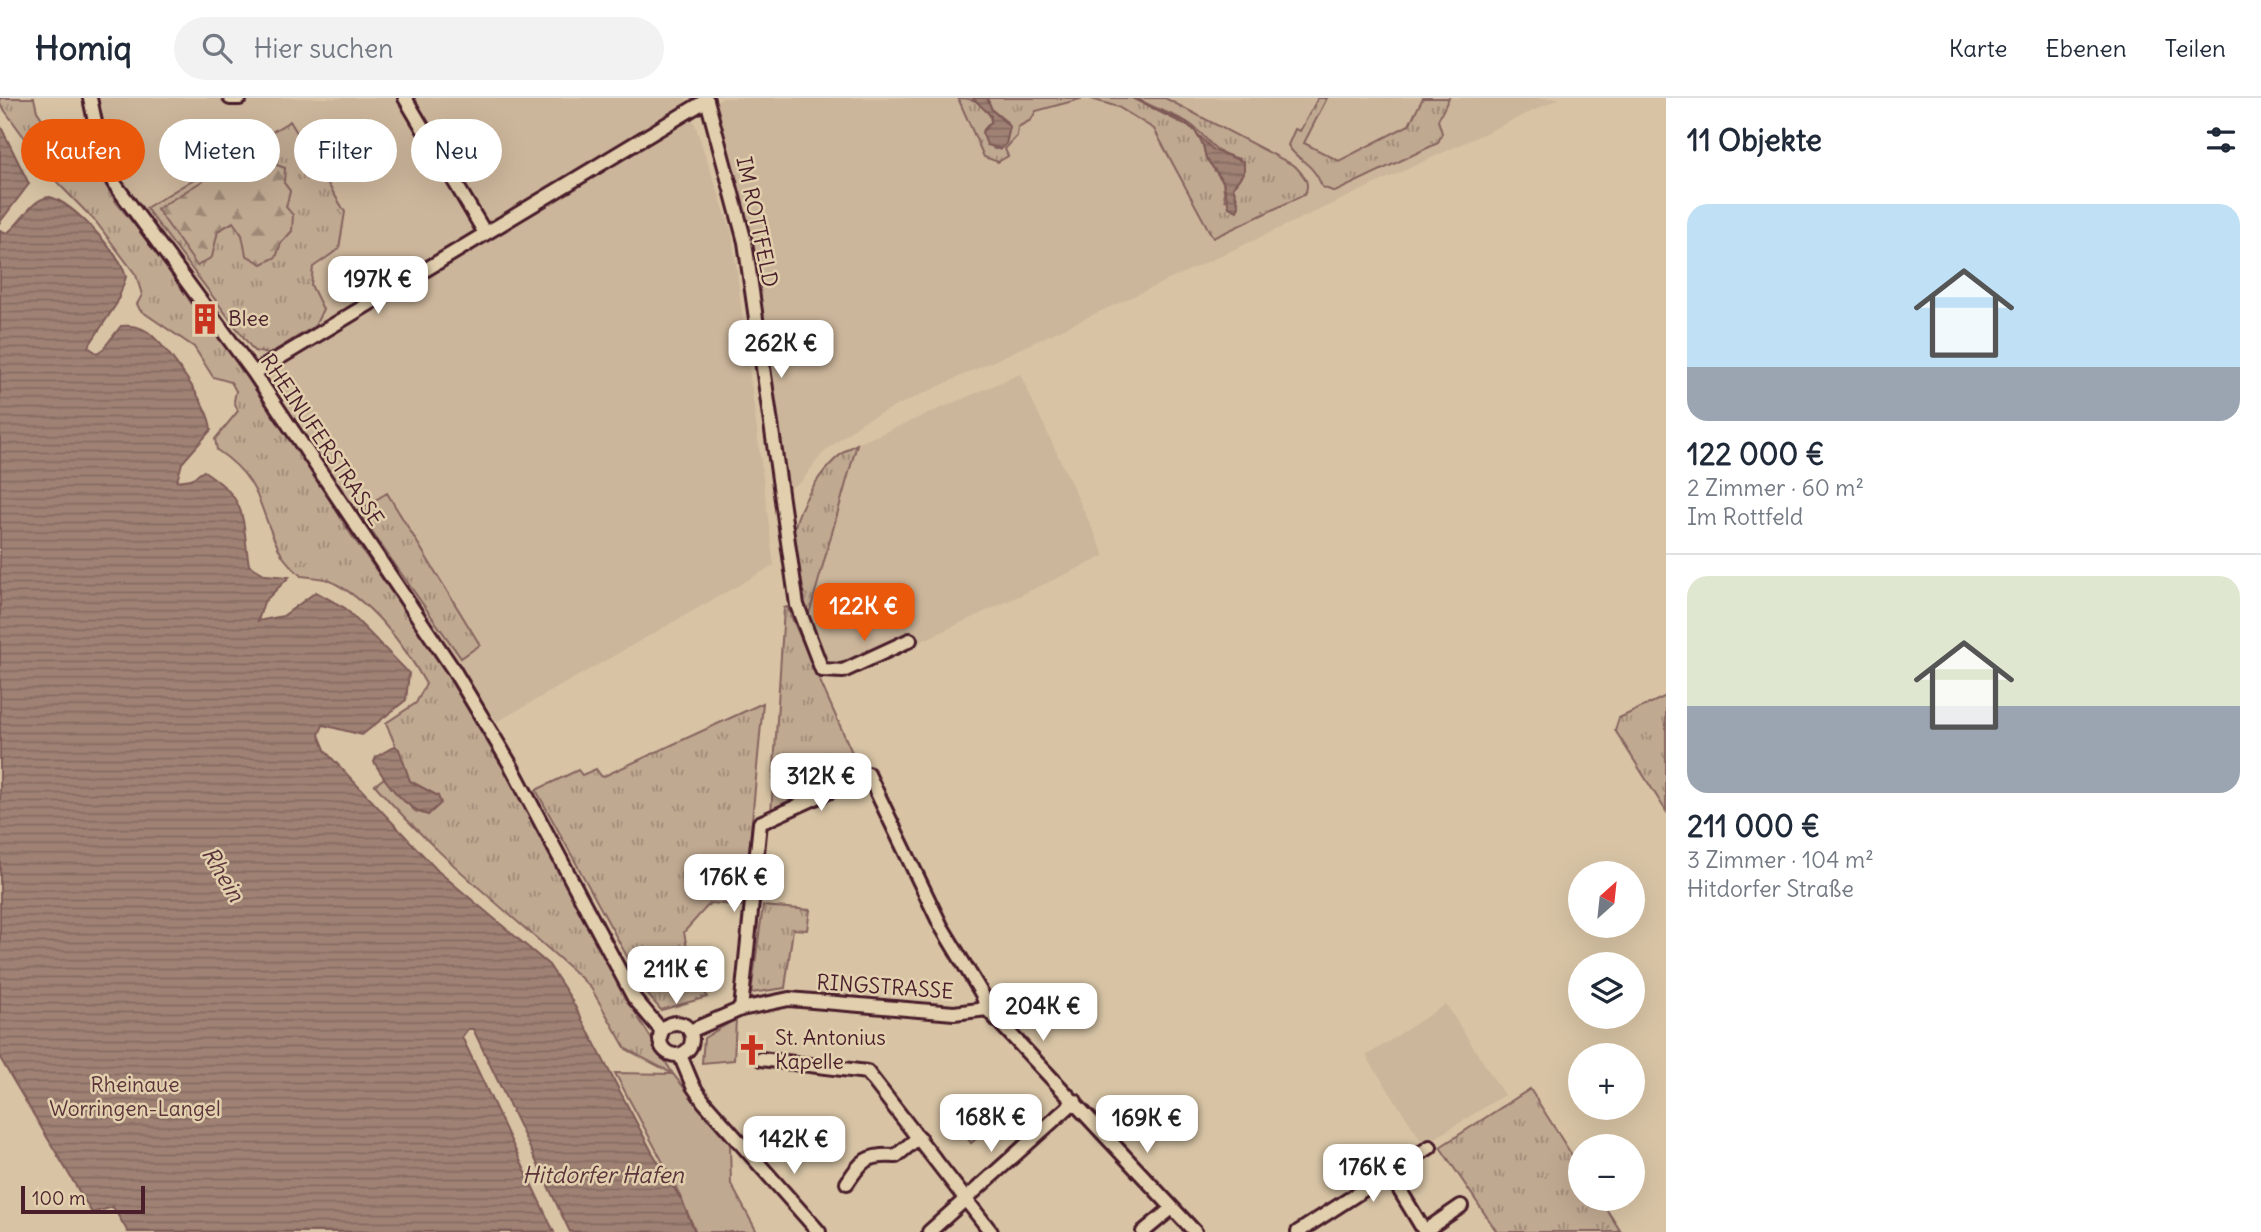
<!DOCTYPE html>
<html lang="de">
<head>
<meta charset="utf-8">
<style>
	body { margin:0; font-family:Delius,sans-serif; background:#f2f2f3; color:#1f2937; height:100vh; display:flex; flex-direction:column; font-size:26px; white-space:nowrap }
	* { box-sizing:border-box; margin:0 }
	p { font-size:23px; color:#747a83 }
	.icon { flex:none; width:38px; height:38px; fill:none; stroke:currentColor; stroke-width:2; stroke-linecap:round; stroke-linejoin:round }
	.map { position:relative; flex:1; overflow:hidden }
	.details { display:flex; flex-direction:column; background:#fff; width:595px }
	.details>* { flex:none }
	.banner { position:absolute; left:21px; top:21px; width:665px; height:63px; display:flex; gap:14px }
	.needle { width:46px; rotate:27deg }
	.controls { position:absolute; left:1568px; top:763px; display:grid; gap:14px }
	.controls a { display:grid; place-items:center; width:77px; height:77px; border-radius:50%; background:#fff; box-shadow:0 7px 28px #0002; font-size:35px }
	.scale { position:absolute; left:21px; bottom:18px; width:124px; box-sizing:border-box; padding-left:7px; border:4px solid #4a1f2b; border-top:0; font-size:19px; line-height:24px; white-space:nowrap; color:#4a1f2b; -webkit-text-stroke:5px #e1cfad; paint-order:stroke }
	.price { position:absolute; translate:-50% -60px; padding:0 16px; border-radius:14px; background:#fff; color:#222; font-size:23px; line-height:46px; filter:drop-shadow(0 2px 4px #0008) }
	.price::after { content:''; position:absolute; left:50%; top:42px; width:21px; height:16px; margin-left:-10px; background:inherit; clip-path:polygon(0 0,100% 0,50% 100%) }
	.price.selected { background:#ea580c; color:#fff }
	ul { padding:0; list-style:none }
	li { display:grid; align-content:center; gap:14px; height:371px; padding:0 21px }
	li+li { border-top:2px solid #e0e1e3 }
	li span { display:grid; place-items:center; height:217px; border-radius:21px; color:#555 }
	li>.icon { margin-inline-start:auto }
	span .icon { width:126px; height:126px; fill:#fffc; stroke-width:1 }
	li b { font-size:30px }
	h2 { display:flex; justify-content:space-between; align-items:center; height:84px; padding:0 21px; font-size:30px }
	.tag { padding:0 24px; border-radius:32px; background:#fff; box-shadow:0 7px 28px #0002; font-size:24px; line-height:63px }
	.tag.selected { background:#ea580c; color:#fff }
	header { display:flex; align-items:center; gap:42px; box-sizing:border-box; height:98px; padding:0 35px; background:#fff; border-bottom:2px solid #e0e1e3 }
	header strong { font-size:33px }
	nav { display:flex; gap:38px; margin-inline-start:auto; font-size:24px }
	.search { width:490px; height:63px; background:#f2f2f3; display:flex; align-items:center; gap:18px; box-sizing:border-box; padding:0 24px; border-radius:38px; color:#747a83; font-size:26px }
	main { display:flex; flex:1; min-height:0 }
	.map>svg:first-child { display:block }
	.built { fill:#ccb69b }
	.grass { fill:url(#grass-tufts); stroke:#85645e; stroke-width:2; fill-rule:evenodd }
	.forest { fill:url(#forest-firs); stroke:#85645e; stroke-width:2 }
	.green { fill:#c0a991; stroke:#85645e; stroke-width:2 }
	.water { fill:url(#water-rules); stroke:#7e5a57; stroke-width:2 }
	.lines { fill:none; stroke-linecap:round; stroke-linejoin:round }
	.minor-casing { stroke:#4a1f2b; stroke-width:18 }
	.minor { stroke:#e1cfad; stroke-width:12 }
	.labels { text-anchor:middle; stroke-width:5; stroke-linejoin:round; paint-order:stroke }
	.street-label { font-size:21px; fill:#4a1f2b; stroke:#e1cfad }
	.poi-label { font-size:21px; fill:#4a1f2b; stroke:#e1cfad; text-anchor:start }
	.park-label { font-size:21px; fill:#5c343a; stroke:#e1cfad }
	.water-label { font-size:23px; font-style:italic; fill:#5b333a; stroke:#e1cfad }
</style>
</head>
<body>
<header>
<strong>Homiq</strong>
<div class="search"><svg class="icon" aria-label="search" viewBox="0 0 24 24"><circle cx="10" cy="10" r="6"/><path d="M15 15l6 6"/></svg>Hier suchen</div>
<nav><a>Karte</a><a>Ebenen</a><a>Teilen</a></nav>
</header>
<main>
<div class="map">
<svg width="1666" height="1134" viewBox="0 0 1666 1134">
	<defs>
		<pattern id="grass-tufts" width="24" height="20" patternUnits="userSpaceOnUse" patternTransform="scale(1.75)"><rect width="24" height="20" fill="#c0a991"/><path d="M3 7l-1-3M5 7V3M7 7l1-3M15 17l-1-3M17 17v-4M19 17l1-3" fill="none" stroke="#9e8977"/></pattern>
		<pattern id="forest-firs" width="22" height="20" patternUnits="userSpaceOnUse" patternTransform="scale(1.75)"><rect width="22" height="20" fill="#c0a991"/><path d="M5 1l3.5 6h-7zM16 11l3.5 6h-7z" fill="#9e8977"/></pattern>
		<pattern id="water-rules" width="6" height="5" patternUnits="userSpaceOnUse" patternTransform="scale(1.75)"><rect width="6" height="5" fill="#a08275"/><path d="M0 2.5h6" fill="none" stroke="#846a60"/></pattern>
	</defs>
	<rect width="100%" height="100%" fill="#d8c4a5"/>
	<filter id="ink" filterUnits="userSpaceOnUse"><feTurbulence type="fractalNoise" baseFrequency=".0143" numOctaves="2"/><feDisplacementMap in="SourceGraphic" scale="14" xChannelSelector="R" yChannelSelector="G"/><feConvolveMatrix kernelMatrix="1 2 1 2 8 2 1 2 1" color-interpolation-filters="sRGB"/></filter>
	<g filter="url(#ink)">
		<path class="built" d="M 99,0 L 686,0 L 732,135 L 774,467 L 497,624 L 253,254 L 119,78 Z
			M 723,0 L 1561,0 L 862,324 L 823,355 L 801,384 L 782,394 L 755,180 L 712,5 Z
			M 1020,276 L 1105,458 L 836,583 L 808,520 L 857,346 Z
			M 1446,906 L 1504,997 L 1424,1047 L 1366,958 Z"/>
		<path class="grass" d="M 0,0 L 34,0 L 37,13 L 67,58 L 92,45 L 97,73 L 116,104 L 169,170 L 193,208 L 211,228 L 279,320 L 352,438 L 452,579 L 502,664 L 638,919 L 673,976 L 626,951 L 591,890 L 580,879 C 511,816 436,758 375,687 L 384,680 L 415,713 L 428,717 L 438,698 L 410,683 L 386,625 L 416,605 L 426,586 C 405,548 369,500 328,482 C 320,479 309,479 301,478 C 295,472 287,465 282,457 C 257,413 266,385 217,352 L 215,341 L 238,313 L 234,303 L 236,293 L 231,284 L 213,279 L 194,249 L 140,212 L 137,206 L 142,197 L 136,177 L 96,124 L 56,83 L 0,6 Z
			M 958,0 C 973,0 990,6 991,24 L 982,34 L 994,51 L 1001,51 L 1006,46 L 1007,24 L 992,12 L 987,0 L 1084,0 L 1036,13 L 1031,22 L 1018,29 L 1017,38 L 1005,51 L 1008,58 L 998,64 L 984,59 Z
			M 1088,0 L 1132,0 L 1194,31 L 1203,47 L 1206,60 L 1223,84 L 1225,102 L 1238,103 L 1233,89 L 1244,74 L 1240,61 C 1206,53 1211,39 1187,24 C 1171,15 1153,10 1137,0 L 1165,0 L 1295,68 C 1303,77 1312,85 1304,97 L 1213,140 L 1154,31 L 1118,9 Z
			M 1318,0 L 1327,0 L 1304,45 L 1339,63 L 1409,27 L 1423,0 L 1449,0 L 1438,22 L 1442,35 L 1438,45 L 1335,94 L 1322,89 C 1314,64 1294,61 1288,47 L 1295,31 L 1300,33 Z
			M 290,23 L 345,114 L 339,151 L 313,169 L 311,187 L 323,211 L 315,228 L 269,256 L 254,253 L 146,110 ZM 284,85 L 290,93 L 286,109 L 292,133 L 281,145 L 276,159 L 242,137 L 234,124 L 218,133 Z
			M 857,346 L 808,520 C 802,500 790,461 793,439 C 797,406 826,361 857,346 Z
			M 387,395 L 480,547 L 461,560 L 357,413 Z
			M 787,509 L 859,670 L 858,675 L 771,717 L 784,510 Z
			M 1666,598 L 1666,713 L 1615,632 L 1619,620 Z
			M 763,605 L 744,808 L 710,805 L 684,834 L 687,850 L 707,899 L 661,912 L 648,897 L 536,692 L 578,672 L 582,677 L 596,671 L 602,679 Z
			M 763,808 L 810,812 L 807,832 L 793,831 L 785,890 L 751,895 Z
			M 1530,991 L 1580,1070 L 1580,1101 L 1600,1101 L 1621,1134 L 1497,1134 L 1440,1049 Z"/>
		<path class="forest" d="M 235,63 L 266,63 L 285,70 L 284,85 L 290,93 L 286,109 L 293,117 L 292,133 L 281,145 L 276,159 L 262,166 L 246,157 L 242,137 L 233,124 L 218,133 L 212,159 L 197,168 L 157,111 Z"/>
		<path class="green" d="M 736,921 L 734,962 L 702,965 L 704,940 Z
			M 615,975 L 673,976 L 730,1046 L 731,1086 L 757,1134 L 696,1134 L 673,1083 Z
			M 969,1010 L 986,1033 L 971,1045 L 953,1022 Z"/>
		<path class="water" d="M 973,0 L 987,0 L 992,12 L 1010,29 L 1006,46 L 1001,51 L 987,47 L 982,34 L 991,24 L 991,18 Z
			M 1132,0 L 1186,24 L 1213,52 L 1244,64 L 1244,74 L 1233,89 L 1239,109 L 1237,113 L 1229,109 L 1223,83 L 1206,60 L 1203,47 L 1194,31 Z
			M 0,27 L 29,86 L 0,124 Z
			M 50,99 C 73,105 120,155 126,179 L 117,205 L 88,249 L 97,255 L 103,251 L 121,228 C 131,227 140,228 148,234 C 167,249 210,308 211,332 L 182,365 L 177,383 L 191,381 L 204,373 C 250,403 241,420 249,467 L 266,477 L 289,479 L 264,504 L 258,523 L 283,518 L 316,494 L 345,510 L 409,575 L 406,602 L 362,637 L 323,627 L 319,637 L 326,654 L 438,773 L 549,867 L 570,899 L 652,1054 L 682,1103 L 695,1134 L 570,1134 L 473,931 L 468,931 L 462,939 L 554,1134 L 128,1134 L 113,1109 L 92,1115 L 0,960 L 0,132 L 7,135 C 22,125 31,100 50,99 Z
			M 395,648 L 399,651 L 410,683 L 438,698 L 441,705 L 428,717 C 403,709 387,686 374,664 L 376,659 Z"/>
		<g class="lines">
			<defs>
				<path id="minor" d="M 90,0 L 102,57 L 114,85 L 254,275 L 453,571 L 510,666 L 634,900 L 661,932
					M 230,0 L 240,0
					M 405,0 L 485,135
					M 254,275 L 707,2 L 745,144 L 797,507 L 822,572 L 843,573 L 910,542
					M 741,911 L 760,725 L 868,676 L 941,828 L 982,896 L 987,911
					M660 941a16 16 0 1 1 32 0a16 16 0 1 1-32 0Z
					M 690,933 L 741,911 L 789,901 L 954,915 L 987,911 L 1195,1134
					M 680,957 L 693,988 L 704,1004 L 819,1134
					M 761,961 L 867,974 L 991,1134
					M 1390,1076 L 1425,1134
					M 847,1085 C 862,1062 867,1056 896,1058 L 919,1039
					M 1426,1132 L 1461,1108
					M 929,1134 L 1075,1003
					M 1143,1134 L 1172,1110
					M 1298,1134 L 1430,1049"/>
			</defs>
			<use href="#minor" class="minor-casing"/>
			<use href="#minor" class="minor"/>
		</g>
	</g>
	<defs>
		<symbol id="building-bare" viewBox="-9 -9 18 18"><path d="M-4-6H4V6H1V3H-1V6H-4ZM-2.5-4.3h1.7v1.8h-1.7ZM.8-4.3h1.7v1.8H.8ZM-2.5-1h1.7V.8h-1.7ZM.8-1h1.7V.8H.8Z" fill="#c8321e" stroke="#e1cfad" stroke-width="2.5" paint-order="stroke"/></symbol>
		<symbol id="church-bare" viewBox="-9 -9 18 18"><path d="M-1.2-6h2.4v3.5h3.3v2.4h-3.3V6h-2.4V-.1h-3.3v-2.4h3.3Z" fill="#c8321e" stroke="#e1cfad" stroke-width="2.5" paint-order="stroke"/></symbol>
	</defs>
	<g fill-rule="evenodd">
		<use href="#building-bare" x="183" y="199" width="44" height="44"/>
		<use href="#church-bare" x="730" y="930" width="44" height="44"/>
	</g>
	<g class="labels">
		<g class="street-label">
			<text transform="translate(757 124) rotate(78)" y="7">IM ROTTFELD</text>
			<text transform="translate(322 342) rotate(56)" y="7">RHEINUFERSTRASSE</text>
			<text transform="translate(885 889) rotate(4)" y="7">RINGSTRASSE</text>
		</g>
		<g class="poi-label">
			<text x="228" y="228">Blee</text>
			<text x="775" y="947">St. Antonius<tspan x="775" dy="24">Kapelle</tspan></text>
		</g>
		<g class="park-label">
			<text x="135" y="994">Rheinaue<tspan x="135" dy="24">Worringen-Langel</tspan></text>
		</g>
		<g class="water-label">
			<text transform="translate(223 776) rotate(59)" y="8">Rhein</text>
			<text x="603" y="1085">Hitdorfer Hafen</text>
		</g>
	</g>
</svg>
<div class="controls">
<a><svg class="needle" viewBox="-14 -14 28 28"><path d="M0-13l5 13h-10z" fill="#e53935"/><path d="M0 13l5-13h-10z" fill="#747a83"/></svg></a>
<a><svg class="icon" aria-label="layers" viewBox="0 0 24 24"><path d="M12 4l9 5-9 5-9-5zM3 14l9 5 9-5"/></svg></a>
<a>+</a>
<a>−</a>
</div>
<div class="scale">100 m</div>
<b class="price" style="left:378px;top:218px">197K €</b>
<b class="price" style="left:781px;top:282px">262K €</b>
<b class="price selected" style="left:864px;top:545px">122K €</b>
<b class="price" style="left:821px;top:715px">312K €</b>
<b class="price" style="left:734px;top:816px">176K €</b>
<b class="price" style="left:676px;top:908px">211K €</b>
<b class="price" style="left:1043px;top:945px">204K €</b>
<b class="price" style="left:991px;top:1056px">168K €</b>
<b class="price" style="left:1147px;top:1057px">169K €</b>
<b class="price" style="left:794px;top:1078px">142K €</b>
<b class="price" style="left:1373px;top:1106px">176K €</b>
<div class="banner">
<a class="tag selected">Kaufen</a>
<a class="tag">Mieten</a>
<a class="tag">Filter</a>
<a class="tag">Neu</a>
</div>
</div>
<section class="details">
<h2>11 Objekte<svg class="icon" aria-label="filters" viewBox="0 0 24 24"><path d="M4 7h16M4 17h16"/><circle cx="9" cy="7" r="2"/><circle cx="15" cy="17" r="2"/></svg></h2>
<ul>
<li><span style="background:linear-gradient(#bfe0f5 75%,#9aa5b1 0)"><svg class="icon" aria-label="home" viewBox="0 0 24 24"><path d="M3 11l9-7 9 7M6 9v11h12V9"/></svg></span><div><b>122 000 €</b><p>2 Zimmer · 60 m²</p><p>Im Rottfeld</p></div></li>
<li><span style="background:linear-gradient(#dfe7d0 60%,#9aa5b1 0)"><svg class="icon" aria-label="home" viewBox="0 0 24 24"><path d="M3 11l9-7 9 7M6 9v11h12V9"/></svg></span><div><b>211 000 €</b><p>3 Zimmer · 104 m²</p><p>Hitdorfer Straße</p></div></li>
</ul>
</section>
</main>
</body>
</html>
